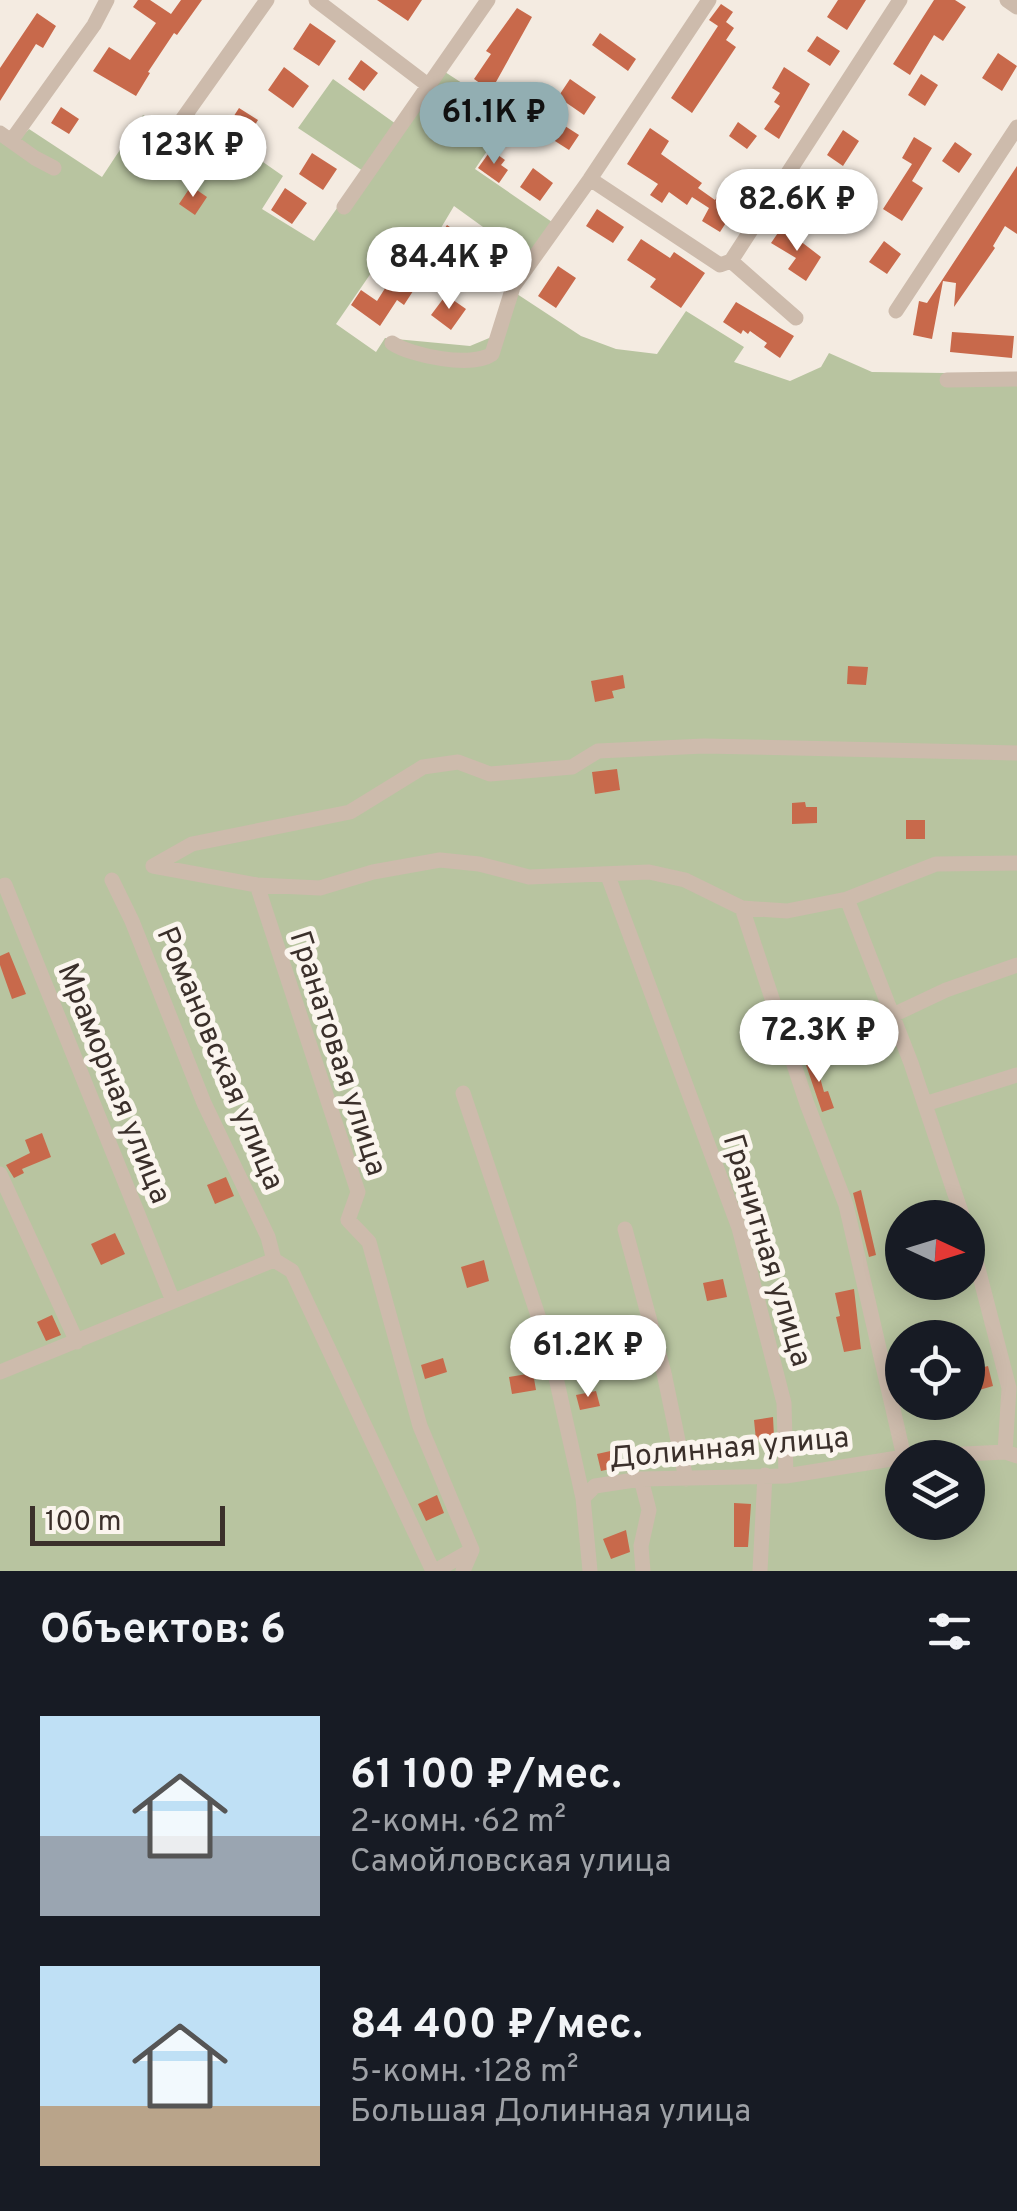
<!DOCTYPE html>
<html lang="ru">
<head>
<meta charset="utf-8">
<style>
	body { margin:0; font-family:Overpass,sans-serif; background:#242831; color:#f1f3f6; height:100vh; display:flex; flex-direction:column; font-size:38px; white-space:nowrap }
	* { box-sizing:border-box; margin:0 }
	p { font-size:32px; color:#9ea1a6 }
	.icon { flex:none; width:55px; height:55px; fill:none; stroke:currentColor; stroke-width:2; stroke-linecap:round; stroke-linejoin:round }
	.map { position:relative; height:1571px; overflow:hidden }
	.drawer { display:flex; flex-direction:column; background:#171b24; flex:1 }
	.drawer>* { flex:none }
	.needle { width:65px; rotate:94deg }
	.tools { position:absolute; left:885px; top:1200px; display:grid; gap:20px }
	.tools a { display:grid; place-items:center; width:100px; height:100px; border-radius:50%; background:#171b24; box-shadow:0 5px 25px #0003; font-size:50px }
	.scale { position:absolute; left:30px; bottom:25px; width:195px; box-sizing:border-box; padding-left:10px; border:5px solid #3b302b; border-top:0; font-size:28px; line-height:35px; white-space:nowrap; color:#3b302b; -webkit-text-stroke:8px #fbf5ee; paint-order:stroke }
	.price { position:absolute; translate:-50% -85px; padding:0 22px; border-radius:35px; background:#fff; color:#222; font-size:32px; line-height:65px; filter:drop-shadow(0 2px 5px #0008) }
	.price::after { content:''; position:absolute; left:50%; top:60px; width:30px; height:22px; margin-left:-15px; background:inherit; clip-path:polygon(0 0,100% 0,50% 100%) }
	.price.on { background:#92aeb2; color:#111 }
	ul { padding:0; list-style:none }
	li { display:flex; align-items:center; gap:30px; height:250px; padding:0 40px }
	li span { display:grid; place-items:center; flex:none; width:280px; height:200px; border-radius:0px; color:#555 }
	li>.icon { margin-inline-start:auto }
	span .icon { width:120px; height:120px; fill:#fffc; stroke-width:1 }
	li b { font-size:42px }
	h2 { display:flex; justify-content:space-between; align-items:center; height:120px; padding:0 40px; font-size:42px }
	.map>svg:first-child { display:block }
	.green { fill:#b8c4a0; fill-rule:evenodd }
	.building { fill:#c8694b }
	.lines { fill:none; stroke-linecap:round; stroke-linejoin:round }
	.minor { stroke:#cdbbac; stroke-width:15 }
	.labels { text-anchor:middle; stroke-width:10; stroke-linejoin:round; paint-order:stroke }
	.street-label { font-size:30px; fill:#3b302b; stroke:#fbf5ee }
</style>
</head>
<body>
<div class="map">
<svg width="1017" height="1571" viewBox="0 0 1017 1571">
	<rect width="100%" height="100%" fill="#f4ebe1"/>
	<path class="green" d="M 445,72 L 511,115 L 475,169 L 552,222 L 526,258 L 454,206 L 410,280 L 380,260 L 336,324 L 376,352 L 385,338 L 470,346 L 494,336 L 517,294 L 581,336 L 616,349 L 657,354 L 686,311 L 744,347 L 734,362 L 790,381 L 821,367 L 829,353 L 872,372 L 1017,374 L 1017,1571 L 0,1571 L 0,138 L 12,147 L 29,129 L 102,177 L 143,115 L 179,137 L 194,114 L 283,176 L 262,209 L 314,241 L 363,171 L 298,128 L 333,79 L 396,124 ZM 902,1218 L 968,1218 L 968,1282 L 902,1282 ZM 902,1338 L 968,1338 L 968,1402 L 902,1402 ZM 902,1458 L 968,1458 L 968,1522 L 902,1522 Z"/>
	<path class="building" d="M 138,0 L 150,0 L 171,14 L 181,0 L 202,0 L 177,35 L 174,33 L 148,72 L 150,73 L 136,96 L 93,71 L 109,47 L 130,60 L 156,23 L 133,7 Z
		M 377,0 L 422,0 L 408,21 Z
		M 838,0 L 866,0 L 847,30 L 827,17 Z
		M 934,0 L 955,0 L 966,7 L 943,41 L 934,35 L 910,75 L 893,64 Z
		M 721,4 L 733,12 L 726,22 L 734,28 L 726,40 L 736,47 L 692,113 L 671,98 L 718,26 L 709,20 Z
		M 517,8 L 532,17 L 491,91 L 474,79 L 491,54 L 486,51 Z
		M 37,13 L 56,26 L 43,48 L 36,44 L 0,101 L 0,68 Z
		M 310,23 L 336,41 L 319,66 L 293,49 Z
		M 600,33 L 636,59 L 628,71 L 592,45 Z
		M 817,36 L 840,51 L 830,66 L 807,51 Z
		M 998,53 L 1017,66 L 1002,91 L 982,78 Z
		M 361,60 L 378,73 L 364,91 L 348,79 Z
		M 284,67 L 309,86 L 293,108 L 268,90 Z
		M 784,67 L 810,84 L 779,139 L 764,129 L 780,106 L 774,102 L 780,93 L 772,88 Z
		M 921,74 L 938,85 L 925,106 L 908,95 Z
		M 570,79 L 596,97 L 584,115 L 558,97 Z
		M 61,107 L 79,119 L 69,134 L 51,123 Z
		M 239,108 L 258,120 L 247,138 L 228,125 Z
		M 554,119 L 579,135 L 569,150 L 544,134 Z
		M 738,122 L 757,136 L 747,149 L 729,136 Z
		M 650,128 L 669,141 L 661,154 L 702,183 L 698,188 L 715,200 L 722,189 L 740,200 L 743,195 L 755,203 L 749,212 L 738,204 L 720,232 L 702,221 L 709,208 L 692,197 L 687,205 L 669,192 L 662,203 L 650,195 L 658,184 L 627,164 Z
		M 843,130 L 859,141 L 843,166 L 827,155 Z
		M 914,137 L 932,148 L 912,181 L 923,188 L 902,221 L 883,209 L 912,164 L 902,158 Z
		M 955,142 L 972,154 L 959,173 L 942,161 Z
		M 491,150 L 505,160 L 501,165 L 508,170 L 499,183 L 478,168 Z
		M 312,153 L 337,169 L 323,190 L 299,174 Z
		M 1017,166 L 1017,234 L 1005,226 L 993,246 L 995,248 L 954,307 L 956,283 L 943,281 L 932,339 L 913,335 L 919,301 L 927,303 Z
		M 533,168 L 553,183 L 540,201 L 520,187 Z
		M 814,174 L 830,183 L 817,205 L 802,195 Z
		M 191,186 L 207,197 L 195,215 L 179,204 Z
		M 285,188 L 307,203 L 292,224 L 271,210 Z
		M 597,209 L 624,227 L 613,243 L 586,226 Z
		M 447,225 L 475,244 L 483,232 L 506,248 L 487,276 L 448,250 L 445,254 L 433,245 Z
		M 782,227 L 821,257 L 806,281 L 788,269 L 796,258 L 771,243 Z
		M 641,239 L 670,258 L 674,252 L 705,273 L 681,308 L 650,287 L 656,279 L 627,260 Z
		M 884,241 L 901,254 L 887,274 L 869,262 Z
		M 558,266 L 576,278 L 556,308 L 538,296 Z
		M 394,274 L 415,288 L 404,305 L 397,300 L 380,326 L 351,305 L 361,290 L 377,301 Z
		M 446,295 L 466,309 L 451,330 L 431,315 Z
		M 736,302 L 794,336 L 780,358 L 764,347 L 767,343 L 750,331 L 748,334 L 743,330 L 741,334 L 723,322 Z
		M 952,332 L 1014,336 L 1012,358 L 950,352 Z
		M 848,666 L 868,667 L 866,685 L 847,684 Z
		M 623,675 L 625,688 L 612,691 L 614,698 L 595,702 L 591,681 Z
		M 617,769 L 620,790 L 595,794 L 592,772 Z
		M 805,802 L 806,807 L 817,807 L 817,823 L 792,824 L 792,803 Z
		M 906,820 L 925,820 L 925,839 L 906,839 Z
		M 9,952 L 26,994 L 12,999 L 0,965 L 0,956 Z
		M 814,1056 L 824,1092 L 828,1091 L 834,1108 L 822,1112 L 804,1059 Z
		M 42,1133 L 51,1157 L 22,1169 L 24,1173 L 14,1178 L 6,1165 L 30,1153 L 25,1140 Z
		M 226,1177 L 234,1196 L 215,1204 L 207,1185 Z
		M 861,1190 L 876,1255 L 869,1257 L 853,1193 Z
		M 115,1233 L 125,1254 L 101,1265 L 91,1244 Z
		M 484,1260 L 489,1281 L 467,1288 L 461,1267 Z
		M 723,1279 L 727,1297 L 707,1301 L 703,1283 Z
		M 854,1289 L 861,1349 L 844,1352 L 836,1317 L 840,1316 L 835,1293 Z
		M 52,1315 L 61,1335 L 46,1341 L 37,1322 Z
		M 640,1331 L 645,1359 L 622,1363 L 617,1336 Z
		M 443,1358 L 447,1372 L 425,1379 L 421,1365 Z
		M 988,1366 L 993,1386 L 969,1393 L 968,1371 Z
		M 533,1373 L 536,1390 L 512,1394 L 509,1377 Z
		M 596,1391 L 600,1406 L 580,1410 L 576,1395 Z
		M 773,1417 L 774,1437 L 756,1440 L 754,1420 Z
		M 615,1450 L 619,1467 L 601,1471 L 597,1454 Z
		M 437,1495 L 444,1513 L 426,1521 L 418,1504 Z
		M 734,1503 L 751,1504 L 748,1547 L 734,1547 Z
		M 626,1530 L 630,1552 L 611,1559 L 603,1539 Z"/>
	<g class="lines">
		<path class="minor" d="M 316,0 L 429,86
			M 1007,0 L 1017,7
			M 174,131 L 267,0
			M 0,133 L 35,158 L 54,168
			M 11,141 L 94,25 L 107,0
			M 590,179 L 720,265 L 731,261 L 796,318
			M 344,207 L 488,0
			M 731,261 L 900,0
			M 896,311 L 1017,127
			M 392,343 C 411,356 472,368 492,354 L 513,287 L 590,179 L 709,0
			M 947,380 L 1017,379
			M 153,866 L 192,844 L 350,812 L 423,767 L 458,762 L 490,774 L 572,767 L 598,751 L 704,746 L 1017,753
			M 153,866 L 257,885 L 320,888 L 373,872 L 440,860 L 479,864 L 529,877 L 649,872 L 685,880 L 742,908 L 787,911 L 847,899 L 936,864 L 1017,863
			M 608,876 L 739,1228 L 784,1403 L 786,1476
			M 112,880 L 132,921 L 204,1103 L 268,1237 L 274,1260
			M 5,885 L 173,1301
			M 257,885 L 358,1192 L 348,1220 L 369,1242 L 420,1426 L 472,1550 L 463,1571
			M 847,899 L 911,1063 L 963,1218
			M 742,908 L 807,1104 L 846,1205 L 904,1457
			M 893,1015 L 946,990 L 1017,965
			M 463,1093 L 550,1351 L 583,1498
			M 925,1104 L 1017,1075
			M 0,1174 L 77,1342
			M 625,1229 L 664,1373 L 686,1479
			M 968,1230 L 1009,1388 L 1005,1452
			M 0,1372 L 274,1260 L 292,1271 L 433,1571
			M 641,1479 L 649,1510 L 641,1546 L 643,1571
			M 435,1571 L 472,1550
			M 590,1571 L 583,1498 L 595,1486 L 641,1479 L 786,1476 L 904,1457 L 1005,1452 L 1017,1456
			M 760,1571 L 765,1475"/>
	</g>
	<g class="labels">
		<g class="street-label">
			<text transform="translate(339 1053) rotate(72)" y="10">Гранатовая улица</text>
			<text transform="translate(221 1058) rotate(67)" y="10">Романовская улица</text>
			<text transform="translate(115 1083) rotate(68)" y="10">Мраморная улица</text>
			<text transform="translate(768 1250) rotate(73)" y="10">Гранитная улица</text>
			<text transform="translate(729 1447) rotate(-5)" y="10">Долинная улица</text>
		</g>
	</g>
</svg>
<div class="tools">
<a><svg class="needle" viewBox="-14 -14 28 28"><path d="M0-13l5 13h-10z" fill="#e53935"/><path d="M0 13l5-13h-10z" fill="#9ea1a6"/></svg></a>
<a><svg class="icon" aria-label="locate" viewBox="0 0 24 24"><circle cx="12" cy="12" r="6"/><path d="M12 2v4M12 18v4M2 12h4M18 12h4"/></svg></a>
<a><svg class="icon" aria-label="layers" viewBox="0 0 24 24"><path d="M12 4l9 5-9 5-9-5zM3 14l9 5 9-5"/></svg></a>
</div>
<div class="scale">100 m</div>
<b class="price on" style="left:494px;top:167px">61.1K ₽</b>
<b class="price" style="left:193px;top:200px">123K ₽</b>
<b class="price" style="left:797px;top:254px">82.6K ₽</b>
<b class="price" style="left:449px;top:312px">84.4K ₽</b>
<b class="price" style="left:819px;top:1085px">72.3K ₽</b>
<b class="price" style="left:588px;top:1400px">61.2K ₽</b>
</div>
<section class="drawer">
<h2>Объектов: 6<svg class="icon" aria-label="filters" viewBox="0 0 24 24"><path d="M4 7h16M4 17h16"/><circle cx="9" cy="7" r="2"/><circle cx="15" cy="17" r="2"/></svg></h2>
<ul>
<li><span style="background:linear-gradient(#bfe0f5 60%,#9aa5b1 0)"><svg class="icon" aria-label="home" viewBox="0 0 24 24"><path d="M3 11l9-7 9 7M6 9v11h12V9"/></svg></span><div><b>61 100 ₽/мес.</b><p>2-комн. · 62 m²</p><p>Самойловская улица</p></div></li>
<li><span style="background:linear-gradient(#bfe0f5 70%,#b9a48a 0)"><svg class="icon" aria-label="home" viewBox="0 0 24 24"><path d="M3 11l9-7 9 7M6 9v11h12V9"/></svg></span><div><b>84 400 ₽/мес.</b><p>5-комн. · 128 m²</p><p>Большая Долинная улица</p></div></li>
</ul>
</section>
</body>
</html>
